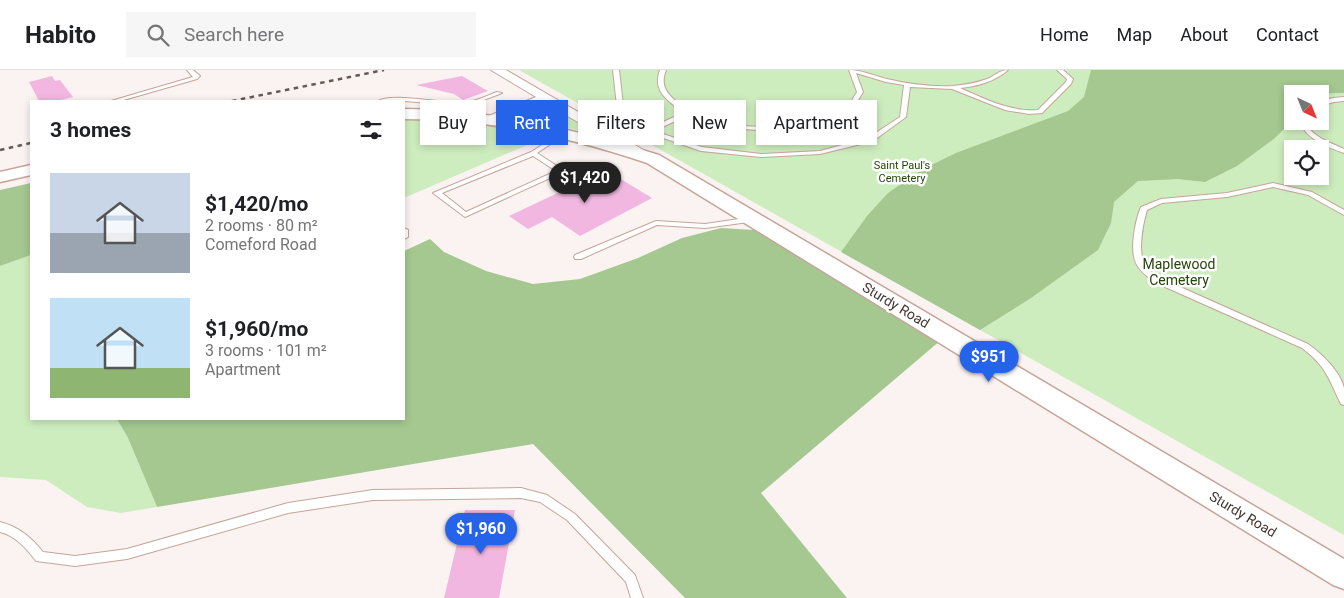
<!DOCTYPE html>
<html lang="en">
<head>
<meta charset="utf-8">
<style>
	body { margin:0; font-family:Roboto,sans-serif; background:#f6f6f6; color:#202124; height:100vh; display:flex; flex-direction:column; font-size:19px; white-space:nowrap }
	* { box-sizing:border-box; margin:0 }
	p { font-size:16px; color:#757577 }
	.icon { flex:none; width:28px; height:28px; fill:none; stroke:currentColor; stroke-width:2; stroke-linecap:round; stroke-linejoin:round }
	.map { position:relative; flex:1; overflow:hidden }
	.details { position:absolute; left:30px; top:30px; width:375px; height:320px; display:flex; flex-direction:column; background:#fff; border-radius:0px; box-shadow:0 2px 8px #0003 }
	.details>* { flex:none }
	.guide { position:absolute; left:420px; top:30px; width:475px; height:45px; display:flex; gap:10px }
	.needle { width:32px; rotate:137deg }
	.tools { position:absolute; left:1284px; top:15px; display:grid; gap:10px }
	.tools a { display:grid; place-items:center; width:45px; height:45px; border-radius:0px; background:#fff; box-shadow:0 2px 8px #0003; font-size:25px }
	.price { position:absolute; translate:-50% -42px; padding:0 11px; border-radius:18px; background:#2563eb; color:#fff; font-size:16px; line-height:32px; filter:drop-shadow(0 1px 2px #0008) }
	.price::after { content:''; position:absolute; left:50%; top:30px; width:15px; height:11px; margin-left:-8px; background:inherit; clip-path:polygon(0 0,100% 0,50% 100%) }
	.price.selected { background:#222; color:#fff }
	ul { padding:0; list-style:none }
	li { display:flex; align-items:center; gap:15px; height:125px; padding:0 20px }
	li span { display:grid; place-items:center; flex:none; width:140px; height:100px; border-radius:0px; color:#555 }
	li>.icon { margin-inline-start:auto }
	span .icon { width:60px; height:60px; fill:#fffc; stroke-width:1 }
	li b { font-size:21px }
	h2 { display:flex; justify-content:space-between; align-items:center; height:60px; padding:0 20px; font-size:21px }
	.chip { padding:0 18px; border-radius:0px; background:#fff; box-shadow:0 2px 8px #0003; font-size:18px; line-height:45px }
	.chip.selected { background:#2563eb; color:#fff }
	header { display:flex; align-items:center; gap:30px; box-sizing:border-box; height:70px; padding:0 25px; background:#fff; border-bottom:1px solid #e0e0e0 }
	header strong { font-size:24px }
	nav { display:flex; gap:28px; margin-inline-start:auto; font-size:18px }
	.search { width:350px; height:45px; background:#f6f6f6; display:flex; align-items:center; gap:12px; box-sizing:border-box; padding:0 18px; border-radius:0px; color:#757577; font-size:19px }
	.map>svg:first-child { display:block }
	.green { fill:#ceedbe; fill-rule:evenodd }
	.forest { fill:#a4c890 }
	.building { fill:#f2b7e0 }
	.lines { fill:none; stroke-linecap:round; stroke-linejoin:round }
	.service-casing { stroke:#c5a599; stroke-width:2 }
	.minor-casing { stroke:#c5a599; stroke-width:2 }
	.tertiary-casing { stroke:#c5a599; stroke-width:3 }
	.service { fill:#fff; fill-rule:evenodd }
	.minor { fill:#fff; fill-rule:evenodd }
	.tertiary { fill:#fff; fill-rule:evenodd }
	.rail { stroke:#655955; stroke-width:2.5; stroke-dasharray:4.5 4.5; stroke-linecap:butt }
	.labels { text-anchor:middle; stroke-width:5; stroke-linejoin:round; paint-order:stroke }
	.far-park-label { font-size:11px; fill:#24440a; stroke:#fff }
	.park-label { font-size:14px; fill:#24440a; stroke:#fff }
	.street-label { font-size:14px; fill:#433631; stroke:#fff }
</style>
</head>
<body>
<header>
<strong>Habito</strong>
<div class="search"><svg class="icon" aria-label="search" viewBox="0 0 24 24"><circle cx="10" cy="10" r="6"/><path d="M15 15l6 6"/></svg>Search here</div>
<nav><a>Home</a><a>Map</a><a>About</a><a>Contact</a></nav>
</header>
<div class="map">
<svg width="1344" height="528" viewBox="0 0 1344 528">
	<rect width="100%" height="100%" fill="#faf3f1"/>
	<path class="green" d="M 519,0 L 1344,0 L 1344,465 ZM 1292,24 L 1320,24 L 1320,51 L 1292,51 ZM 1292,79 L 1320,79 L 1320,106 L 1292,106 Z
		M 538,37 L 550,37 L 582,55 L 587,59 L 585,62 L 516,46 Z
		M 404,48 L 463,50 L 540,62 L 548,66 L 404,128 Z
		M 31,185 L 31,349 L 117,349 L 128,368 L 157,437 L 121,443 L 87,437 L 46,410 L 0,407 L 0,196 Z"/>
	<path class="forest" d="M 1091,0 L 1344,0 L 1344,23 L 1292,24 L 1292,51 L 1275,68 L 1237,96 L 1205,112 L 1178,109 L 1138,111 L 1114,132 L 1111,153 L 1098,180 L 1031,228 L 980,260 L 841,182 L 867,146 L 888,123 L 923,99 L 956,83 L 1068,41 L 1084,27 Z
		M 31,113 L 31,185 L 0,196 L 0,120 Z
		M 721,158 L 754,160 L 941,270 L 761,423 L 847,528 L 685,528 L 533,374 L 157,437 L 128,368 L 117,349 L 404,349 L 404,181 L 430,169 L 444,182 L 486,201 L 533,214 L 580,209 L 638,188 L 682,168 Z"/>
	<path class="building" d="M 52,6 L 55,11 L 60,10 L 73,27 L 57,31 L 39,31 L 29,12 Z
		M 462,6 L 488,21 L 463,30 L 454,24 L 416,15 Z
		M 606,100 L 652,128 L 580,166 L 552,147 L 528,159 L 509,146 Z
		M 465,440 L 515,440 L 499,528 L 444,528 Z"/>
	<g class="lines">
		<defs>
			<path id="service" d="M 187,0 L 193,0 L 200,6 L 197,9 L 120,31 L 111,31 L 193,7 Z
				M 613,0 L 619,0 L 623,35 L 650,58 L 683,43 C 668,30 652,22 660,0 L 666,0 C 660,15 666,23 678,33 C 714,63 794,63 836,43 C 839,41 844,40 846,38 C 851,34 854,26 857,22 L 849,0 C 862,0 874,6 887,9 C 908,14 931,17 953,16 C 964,15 976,13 987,9 C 995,6 999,0 1008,0 C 994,12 978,16 960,18 C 985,29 1010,42 1038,40 L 1066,12 L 1067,9 L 1057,0 L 1063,0 L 1073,9 L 1071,14 L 1042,43 L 1029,44 L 1005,40 L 952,19 L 910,17 L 906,47 L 873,71 L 820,84 L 761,87 L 701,81 L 649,63 L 626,74 L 622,74 L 622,72 L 645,60 L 617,36 ZM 856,3 L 886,12 L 904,15 L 900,47 L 868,68 L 820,81 L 761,84 L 702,77 L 654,61 L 688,45 C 697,48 707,53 717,55 C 756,63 815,64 850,41 C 855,37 859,28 863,22 Z
				M 497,22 L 502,23 L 468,36 L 404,31 L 378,31 C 394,22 446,35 467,32 C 477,31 488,25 497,22 Z
				M 1344,27 L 1344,31 L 1334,32 L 1320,36 L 1320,32 L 1333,28 Z
				M 1299,51 L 1305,51 C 1311,67 1330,72 1344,79 L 1344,83 C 1327,77 1306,69 1299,51 Z
				M 564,61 L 566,62 L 566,64 L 537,83 L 563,100 L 563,102 L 465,147 L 433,123 L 531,82 ZM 533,86 L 556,101 L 466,142 L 442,123 Z
				M 1273,113 L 1312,122 L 1344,140 L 1344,145 L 1308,125 L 1273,117 L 1227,127 L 1162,133 L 1147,140 C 1143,153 1137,183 1145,195 C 1148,200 1155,204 1160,208 L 1308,274 C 1322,284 1340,301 1344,318 C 1344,323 1344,330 1344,335 L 1341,334 C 1328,308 1327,297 1302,278 L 1154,212 C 1148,207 1141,202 1137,195 C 1129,182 1135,151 1141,137 L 1161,129 L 1227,123 Z
				M 753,147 L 757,149 L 756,151 L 705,158 L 657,155 L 581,189 L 575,189 L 574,187 L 575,185 L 656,151 L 705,154 Z
				M 404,158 L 408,160 L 408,167 L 404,169 Z
				M 521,418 L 547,425 L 575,444 L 635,505 L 643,528 L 631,528 L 626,512 L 567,450 L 540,432 L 521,428 L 373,430 L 288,443 L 127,489 L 75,496 L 36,491 C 26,478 16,466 0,462 L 0,452 C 19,457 31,467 43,482 L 75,486 L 127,479 L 288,433 L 373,420 Z"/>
			<path id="minor" d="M 491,0 L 506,0 L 659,89 L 652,93 L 647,92 L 545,33 L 496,53 L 486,53 L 484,50 L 486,47 L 536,27 Z"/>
			<path id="tertiary" d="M 404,39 C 492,40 575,59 659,85 L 1344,489 L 1344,519 L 1333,515 L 647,93 C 567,66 488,49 404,49 Z
				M 31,95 L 31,105 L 0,112 L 0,102 Z"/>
		</defs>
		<use href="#service" class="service-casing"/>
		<use href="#minor" class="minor-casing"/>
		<use href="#tertiary" class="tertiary-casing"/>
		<use href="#service" class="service"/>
		<use href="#minor" class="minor"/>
		<use href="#tertiary" class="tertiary"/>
		<path class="rail" d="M 232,31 L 384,0
			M 0,80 L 31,73"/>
	</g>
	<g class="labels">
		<g class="far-park-label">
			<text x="902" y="99">Saint Paul's<tspan x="902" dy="13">Cemetery</tspan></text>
		</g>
		<g class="park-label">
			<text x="1179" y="199">Maplewood<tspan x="1179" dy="16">Cemetery</tspan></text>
		</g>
		<g class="street-label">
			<text transform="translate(896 235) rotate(31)" y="5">Sturdy Road</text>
			<text transform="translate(1243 444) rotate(31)" y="5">Sturdy Road</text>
		</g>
	</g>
</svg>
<div class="tools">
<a><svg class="needle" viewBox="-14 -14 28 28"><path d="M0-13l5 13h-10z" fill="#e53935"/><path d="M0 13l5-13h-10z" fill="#757577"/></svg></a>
<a><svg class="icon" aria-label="locate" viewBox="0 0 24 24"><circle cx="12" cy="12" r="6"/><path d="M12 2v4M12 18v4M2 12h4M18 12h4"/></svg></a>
</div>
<b class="price selected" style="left:585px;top:134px">$1,420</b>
<b class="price" style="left:989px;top:313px">$951</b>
<b class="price" style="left:481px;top:485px">$1,960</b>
<div class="guide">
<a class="chip">Buy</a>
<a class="chip selected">Rent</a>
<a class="chip">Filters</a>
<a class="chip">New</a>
<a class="chip">Apartment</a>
</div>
<section class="details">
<h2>3 homes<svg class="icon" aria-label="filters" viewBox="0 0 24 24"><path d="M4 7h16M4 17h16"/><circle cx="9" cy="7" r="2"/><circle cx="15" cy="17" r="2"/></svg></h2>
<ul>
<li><span style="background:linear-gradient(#c9d6e8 60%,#9aa5b1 0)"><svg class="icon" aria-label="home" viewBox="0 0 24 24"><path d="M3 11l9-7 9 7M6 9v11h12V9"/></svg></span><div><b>$1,420/mo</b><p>2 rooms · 80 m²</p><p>Comeford Road</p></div></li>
<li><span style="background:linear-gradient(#bfe0f5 70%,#8fb573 0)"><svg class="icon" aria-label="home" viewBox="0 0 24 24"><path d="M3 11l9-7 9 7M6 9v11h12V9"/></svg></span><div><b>$1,960/mo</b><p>3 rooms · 101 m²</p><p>Apartment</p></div></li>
</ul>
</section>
</div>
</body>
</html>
